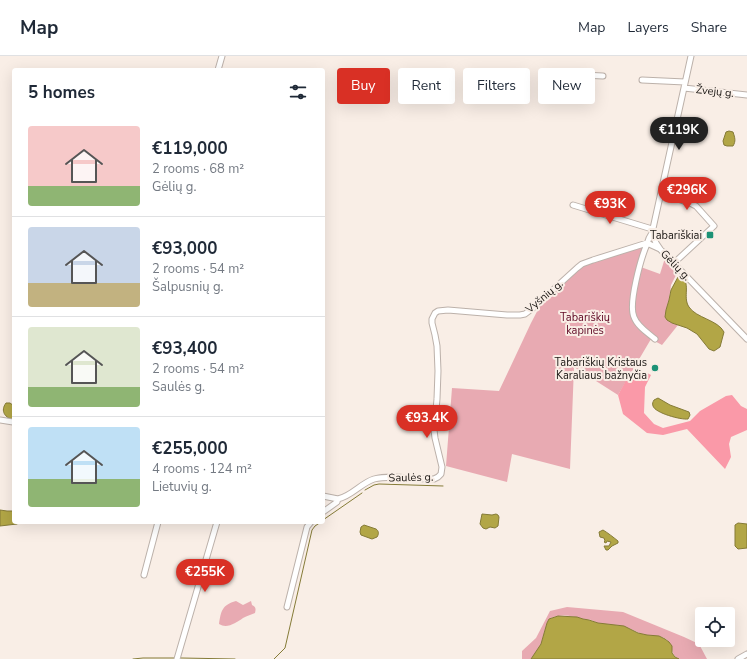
<!DOCTYPE html>
<html lang="en">
<head>
<meta charset="utf-8">
<style>
	body { margin:0; font-family:"Nunito Sans",sans-serif; background:#f6f6f7; color:#1f2937; height:100vh; display:flex; flex-direction:column; font-size:15px; white-space:nowrap }
	* { box-sizing:border-box; margin:0 }
	p { font-size:13px; color:#747a83 }
	.icon { flex:none; width:22px; height:22px; fill:none; stroke:currentColor; stroke-width:2; stroke-linecap:round; stroke-linejoin:round }
	.map { position:relative; flex:1; overflow:hidden }
	.side { position:absolute; left:12px; top:12px; width:313px; height:456px; display:flex; flex-direction:column; background:#fff; border-radius:4px; box-shadow:0 4px 16px #0002 }
	.side>* { flex:none }
	.hud { position:absolute; left:337px; top:12px; width:350px; height:36px; display:flex; gap:8px }
	.tools { position:absolute; left:695px; top:551px; display:grid; gap:8px }
	.tools a { display:grid; place-items:center; width:40px; height:40px; border-radius:4px; background:#fff; box-shadow:0 4px 16px #0002; font-size:20px }
	.price { position:absolute; translate:-50% -34px; padding:0 9px; border-radius:14px; background:#d93025; color:#fff; font-size:13px; line-height:26px; filter:drop-shadow(0 1px 2px #0008) }
	.price::after { content:''; position:absolute; left:50%; top:24px; width:12px; height:9px; margin-left:-6px; background:inherit; clip-path:polygon(0 0,100% 0,50% 100%) }
	.price.current { background:#222; color:#fff }
	ul { padding:0; list-style:none }
	li { display:flex; align-items:center; gap:12px; height:100px; padding:0 16px }
	li+li { border-top:1px solid #e0e1e3 }
	li span { display:grid; place-items:center; flex:none; width:112px; height:80px; border-radius:4px; color:#555 }
	li>.icon { margin-inline-start:auto }
	span .icon { width:48px; height:48px; fill:#fffc; stroke-width:1 }
	li b { font-size:17px }
	h2 { display:flex; justify-content:space-between; align-items:center; height:48px; padding:0 16px; font-size:17px }
	.chip { padding:0 14px; border-radius:4px; background:#fff; box-shadow:0 4px 16px #0002; font-size:14px; line-height:36px }
	.chip.current { background:#d93025; color:#fff }
	header { display:flex; align-items:center; gap:24px; box-sizing:border-box; height:56px; padding:0 20px; background:#fff; border-bottom:1px solid #e0e1e3 }
	header strong { font-size:19px }
	nav { display:flex; gap:22px; margin-inline-start:auto; font-size:14px }
	.map>svg:first-child { display:block }
	.green { fill:#e8aab2 }
	.forest { fill:#fa99a8 }
	.water { fill:#b2a646; stroke:#857b37 }
	.lines { fill:none; stroke-linecap:round; stroke-linejoin:round }
	.stream { stroke:#857b37; stroke-width:1 }
	.minor-casing { stroke:#bcb1aa; stroke-width:7 }
	.minor { stroke:#fff; stroke-width:5 }
	.poi-dot { fill:#1d9276; stroke:#f9eee6; stroke-width:1.5 }
	.labels { text-anchor:middle; stroke-width:4; stroke-linejoin:round; paint-order:stroke }
	.street-label { font-size:11px; fill:#1b1714; stroke:#f9eee6 }
	.poi-label { font-size:11px; fill:#1b1714; stroke:#f9eee6; text-anchor:end }
	.park-label { font-size:11px; fill:#5e0723; stroke:#f9eee6 }
</style>
</head>
<body>
<header>
<strong>Map</strong>
<nav><a>Map</a><a>Layers</a><a>Share</a></nav>
</header>
<div class="map">
<svg width="747" height="603" viewBox="0 0 747 603">
	<rect width="100%" height="100%" fill="#f9eee6"/>
	<path class="green" d="M 645,185 L 638,210 L 660,218 L 665,202 L 678,215 L 671,229 L 669,244 L 666,254 L 672,267 L 678,269 L 662,289 L 651,283 L 618,339 L 574,311 L 570,413 L 512,398 L 507,426 L 446,410 L 452,332 L 499,335 L 531,267 L 542,246 L 580,211 L 580,206 Z
		M 236,545 L 243,549 L 251,545 L 252,549 C 256,551 256,553 255,557 C 251,559 246,560 243,562 C 236,567 227,573 219,568 C 221,555 222,549 236,545 Z
		M 567,551 L 623,556 L 684,581 L 699,588 L 707,603 L 679,603 C 668,597 676,591 666,583 C 660,579 652,581 645,579 C 638,577 632,573 625,571 C 617,568 608,569 600,568 C 597,567 594,565 591,564 C 588,563 585,564 582,563 C 570,559 560,558 549,563 L 547,567 L 541,588 L 531,603 L 522,603 L 522,595 L 536,582 L 550,555 Z"/>
	<path class="forest" d="M 647,317 L 651,319 L 645,331 L 644,357 L 654,368 L 663,372 L 690,365 L 700,355 L 726,340 L 732,339 L 741,350 L 747,353 L 747,374 L 731,381 L 729,388 L 731,401 L 725,413 L 687,373 L 663,379 L 647,377 L 623,358 L 618,339 L 629,319 L 640,325 L 642,324 Z"/>
	<path class="water" d="M 729,75 L 733,76 C 735,82 736,85 733,90 L 727,90 L 724,89 L 723,85 L 726,76 Z
		M 680,220 C 692,226 682,241 689,251 C 696,262 718,264 724,276 L 720,291 L 714,295 L 709,293 L 697,278 L 687,272 L 672,267 L 667,264 L 665,261 L 666,254 L 669,244 L 671,234 L 678,221 Z
		M 658,342 L 670,349 L 689,356 L 690,359 L 688,363 C 681,364 655,357 653,350 C 652,347 653,346 654,344 Z
		M 6,347 L 10,347 L 14,350 L 14,364 C 5,362 0,355 6,347 Z
		M 0,454 L 7,455 L 14,455 L 14,466 L 20,466 L 17,468 L 0,470 Z
		M 482,458 L 492,459 L 496,458 L 498,459 L 499,461 L 498,470 L 495,472 L 490,471 L 486,473 L 483,472 L 480,468 Z
		M 738,467 L 747,468 L 747,492 L 738,493 L 735,490 L 735,469 Z
		M 364,469 L 376,473 C 379,475 379,478 377,481 L 372,483 L 361,479 L 360,476 L 361,471 Z
		M 603,474 C 608,477 613,481 618,485 L 618,487 L 612,490 L 608,494 L 606,494 L 604,490 L 609,490 L 611,486 L 607,485 L 606,487 L 604,486 L 605,485 L 604,482 L 600,481 L 599,476 Z
		M 558,560 L 577,561 L 583,563 L 589,564 L 598,567 L 624,570 L 638,577 L 647,579 L 659,580 L 665,583 L 669,586 L 672,590 L 672,597 L 675,601 L 679,603 L 531,603 L 541,588 L 547,567 L 549,563 Z"/>
	<g class="lines">
		<path class="stream" d="M 365,434 L 374,429 L 379,428 L 443,430
			M 323,464 L 362,437
			M 181,602 L 235,603
			M 133,603 L 143,602 L 175,602
			M 274,603 L 285,592 L 312,474 L 315,470 L 321,466"/>
		<defs>
			<path id="minor" d="M 691,0 L 652,177 L 656,187 L 660,193 L 747,283
				M 218,14 L 222,0
				M 583,19 L 603,20
				M 642,24 L 685,26
				M 684,32 L 747,39
				M 661,137 L 692,148 L 696,150 L 714,170 L 674,207
				M 573,149 L 652,173
				M 652,177 C 650,180 648,184 647,188 C 641,202 628,248 634,261 C 637,270 648,277 655,283
				M 0,364 L 13,366
				M 323,440 L 338,443
				M 323,456 L 337,446 L 338,443 C 352,440 361,427 374,423 C 392,418 416,424 434,423 L 438,421 L 441,418 L 442,411 L 435,382 L 434,374 L 437,343 L 438,315 L 437,290 L 435,279 L 432,267 L 432,263 L 435,257 L 438,255 L 448,254 L 507,259 L 520,259 L 525,258 L 533,252 L 577,212 L 582,208 L 593,204 L 647,187 L 660,193
				M 144,519 L 158,466
				M 287,551 L 307,471 L 311,466
				M 177,603 L 217,466
				M 738,603 L 747,598"/>
		</defs>
		<use href="#minor" class="minor-casing"/>
		<use href="#minor" class="minor"/>
	</g>
	<g class="poi-dot">
		<rect x="706" y="175" width="8" height="8" rx="2"/>
		<circle cx="655" cy="312" r="4"/>
	</g>
	<g class="labels">
		<g class="street-label">
			<text transform="translate(715 35) rotate(6)" y="4">Žvejų g.</text>
			<text transform="translate(676 209) rotate(46)" y="4">Gėlių g.</text>
			<text transform="translate(544 240) rotate(-40)" y="4">Vyšnių g.</text>
			<text transform="translate(411 421) rotate(-1)" y="4">Saulės g.</text>
		</g>
		<g class="poi-label">
			<text x="702" y="183">Tabariškiai</text>
			<text x="647" y="310">Tabariškių Kristaus<tspan x="647" dy="13">Karaliaus bažnyčia</tspan></text>
		</g>
		<g class="park-label">
			<text x="585" y="265">Tabariškių<tspan x="585" dy="13">kapinės</tspan></text>
		</g>
	</g>
</svg>
<div class="tools">
<a><svg class="icon" aria-label="locate" viewBox="0 0 24 24"><circle cx="12" cy="12" r="6"/><path d="M12 2v4M12 18v4M2 12h4M18 12h4"/></svg></a>
</div>
<b class="price current" style="left:679px;top:95px">€119K</b>
<b class="price" style="left:687px;top:155px">€296K</b>
<b class="price" style="left:610px;top:169px">€93K</b>
<b class="price" style="left:427px;top:383px">€93.4K</b>
<b class="price" style="left:205px;top:537px">€255K</b>
<div class="hud">
<a class="chip current">Buy</a>
<a class="chip">Rent</a>
<a class="chip">Filters</a>
<a class="chip">New</a>
</div>
<section class="side">
<h2>5 homes<svg class="icon" aria-label="filters" viewBox="0 0 24 24"><path d="M4 7h16M4 17h16"/><circle cx="9" cy="7" r="2"/><circle cx="15" cy="17" r="2"/></svg></h2>
<ul>
<li><span style="background:linear-gradient(#f6c9c9 75%,#8fb573 0)"><svg class="icon" aria-label="home" viewBox="0 0 24 24"><path d="M3 11l9-7 9 7M6 9v11h12V9"/></svg></span><div><b>€119,000</b><p>2 rooms · 68 m²</p><p>Gėlių g.</p></div></li>
<li><span style="background:linear-gradient(#c9d6e8 70%,#c2b280 0)"><svg class="icon" aria-label="home" viewBox="0 0 24 24"><path d="M3 11l9-7 9 7M6 9v11h12V9"/></svg></span><div><b>€93,000</b><p>2 rooms · 54 m²</p><p>Šalpusnių g.</p></div></li>
<li><span style="background:linear-gradient(#dfe7d0 75%,#8fb573 0)"><svg class="icon" aria-label="home" viewBox="0 0 24 24"><path d="M3 11l9-7 9 7M6 9v11h12V9"/></svg></span><div><b>€93,400</b><p>2 rooms · 54 m²</p><p>Saulės g.</p></div></li>
<li><span style="background:linear-gradient(#bfe0f5 65%,#8fb573 0)"><svg class="icon" aria-label="home" viewBox="0 0 24 24"><path d="M3 11l9-7 9 7M6 9v11h12V9"/></svg></span><div><b>€255,000</b><p>4 rooms · 124 m²</p><p>Lietuvių g.</p></div></li>
</ul>
</section>
</div>
</body>
</html>
